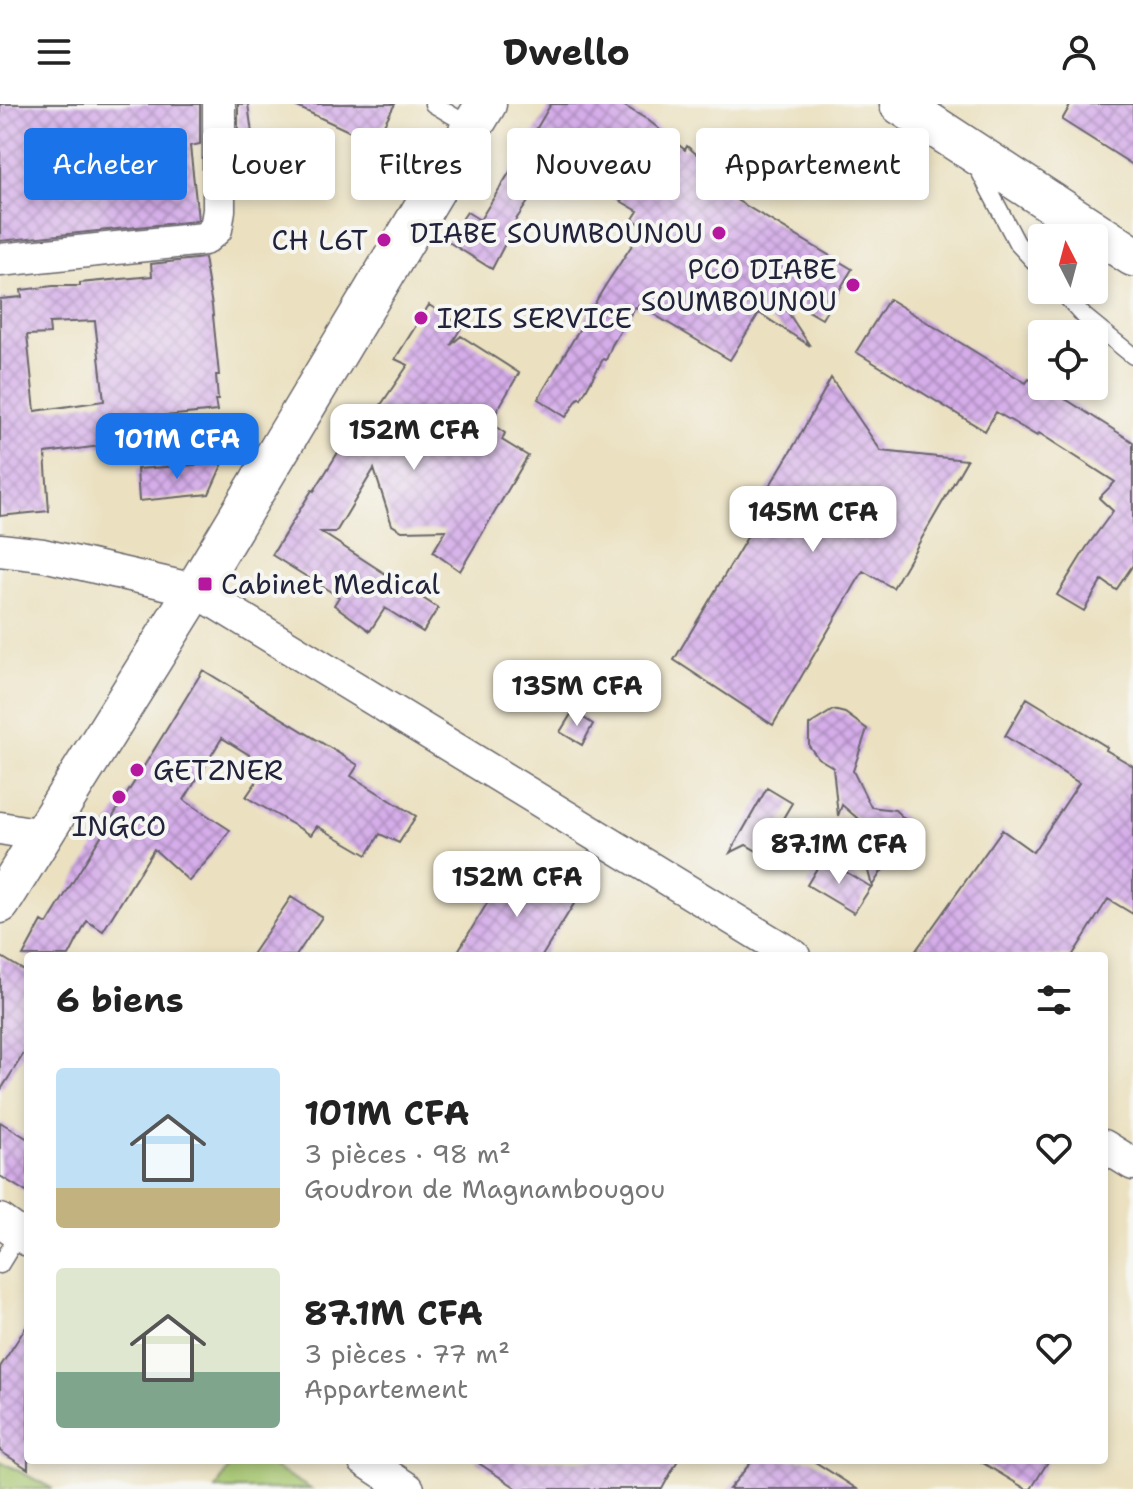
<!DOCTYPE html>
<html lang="fr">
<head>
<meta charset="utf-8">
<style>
	body { margin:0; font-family:"Shantell Sans",sans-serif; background:#f2f2f2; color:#222; height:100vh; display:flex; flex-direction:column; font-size:30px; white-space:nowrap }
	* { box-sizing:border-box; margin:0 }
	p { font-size:26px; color:#767676 }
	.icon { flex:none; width:44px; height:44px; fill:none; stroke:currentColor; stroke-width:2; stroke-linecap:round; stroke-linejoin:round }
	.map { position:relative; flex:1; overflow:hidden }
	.side { position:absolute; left:24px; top:848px; width:1084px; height:512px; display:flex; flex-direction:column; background:#fff; border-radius:8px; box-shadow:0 4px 12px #0003 }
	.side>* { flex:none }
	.hud { position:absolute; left:24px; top:24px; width:1086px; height:72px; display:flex; gap:16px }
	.needle { width:52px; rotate:354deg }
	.buttons { position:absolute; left:1028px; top:120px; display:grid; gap:16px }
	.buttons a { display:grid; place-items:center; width:80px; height:80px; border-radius:8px; background:#fff; box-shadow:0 4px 12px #0003; font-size:40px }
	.price { position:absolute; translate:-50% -68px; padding:0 18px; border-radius:16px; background:#fff; color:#222; font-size:26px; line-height:52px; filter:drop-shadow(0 2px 4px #0008) }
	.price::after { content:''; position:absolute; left:50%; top:48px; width:24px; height:18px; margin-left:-12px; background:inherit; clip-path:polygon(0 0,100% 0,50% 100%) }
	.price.on { background:#1a73e8; color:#fff }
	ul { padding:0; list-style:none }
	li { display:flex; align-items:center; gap:24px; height:200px; padding:0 32px }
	li span { display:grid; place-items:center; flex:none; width:224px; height:160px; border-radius:8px; color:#555 }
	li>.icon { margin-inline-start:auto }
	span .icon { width:96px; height:96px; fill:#fffc; stroke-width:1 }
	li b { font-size:34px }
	h2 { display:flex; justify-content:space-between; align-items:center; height:96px; padding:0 32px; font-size:34px }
	.pill { padding:0 28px; border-radius:8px; background:#fff; box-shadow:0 4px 12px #0003; font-size:28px; line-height:72px }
	.pill.on { background:#1a73e8; color:#fff }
	header { display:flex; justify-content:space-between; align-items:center; height:104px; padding:0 32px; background:#fff; font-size:36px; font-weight:700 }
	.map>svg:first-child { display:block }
	.garden { fill:#a5c56d; stroke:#647454; stroke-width:2 }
	.building { fill:url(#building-cross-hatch); fill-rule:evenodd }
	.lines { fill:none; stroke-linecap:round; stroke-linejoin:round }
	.service-casing { stroke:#68656a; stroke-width:19 }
	.minor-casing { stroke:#68656a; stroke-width:35 }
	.tertiary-casing { stroke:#68656a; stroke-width:43 }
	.service { stroke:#fff; stroke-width:16 }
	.minor { stroke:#fff; stroke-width:32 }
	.tertiary { stroke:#fff; stroke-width:40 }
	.poi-dot { fill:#b5179e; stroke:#f6f6f2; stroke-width:3 }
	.labels { text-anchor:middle; stroke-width:8; stroke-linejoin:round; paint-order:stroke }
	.poi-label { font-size:28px; fill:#22223b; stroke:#f6f6f2; text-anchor:end }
</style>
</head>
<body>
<header><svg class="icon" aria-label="menu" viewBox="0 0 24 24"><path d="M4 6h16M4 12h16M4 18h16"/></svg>Dwello<svg class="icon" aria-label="person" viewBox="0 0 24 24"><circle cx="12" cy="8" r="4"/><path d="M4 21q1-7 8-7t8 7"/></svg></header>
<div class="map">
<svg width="1133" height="1385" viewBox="0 0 1133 1385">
	<defs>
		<pattern id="building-cross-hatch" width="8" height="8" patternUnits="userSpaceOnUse" patternTransform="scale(2)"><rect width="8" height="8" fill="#d5ade9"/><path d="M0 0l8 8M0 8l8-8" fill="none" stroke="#ac8cbe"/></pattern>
	</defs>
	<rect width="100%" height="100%" fill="#f6f6f2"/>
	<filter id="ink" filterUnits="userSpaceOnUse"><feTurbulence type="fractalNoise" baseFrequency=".0125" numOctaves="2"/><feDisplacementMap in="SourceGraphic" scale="16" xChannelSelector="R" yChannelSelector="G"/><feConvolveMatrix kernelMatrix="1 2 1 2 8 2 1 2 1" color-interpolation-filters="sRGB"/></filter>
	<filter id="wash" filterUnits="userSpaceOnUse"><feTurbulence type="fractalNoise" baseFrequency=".006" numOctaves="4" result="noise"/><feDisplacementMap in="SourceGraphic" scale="32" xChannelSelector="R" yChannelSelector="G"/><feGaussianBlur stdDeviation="1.8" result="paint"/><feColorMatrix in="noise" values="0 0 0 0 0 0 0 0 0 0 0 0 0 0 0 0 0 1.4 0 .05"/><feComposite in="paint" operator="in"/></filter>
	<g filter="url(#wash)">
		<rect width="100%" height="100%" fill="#ebe1c1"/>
		<path class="garden" d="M 233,1356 L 261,1356 L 311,1385 L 216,1385 Z
			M 0,1357 L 53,1385 L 0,1385 Z"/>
		<g id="blocks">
			<path class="building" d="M 0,0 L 200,0 L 200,40 L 190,42 L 198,115 L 196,117 L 0,137 Z
				M 238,0 L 248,0 L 252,29 L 238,32 Z
				M 291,0 L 395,0 L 374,39 Z
				M 551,0 L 621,0 L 648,16 L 685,46 L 687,42 L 716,67 L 708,79 L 852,165 L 822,215 L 796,200 L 791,208 L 785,204 L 810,242 L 759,209 L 730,256 L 638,201 L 637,204 L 635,203 L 612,241 L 606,256 L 603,255 L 581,295 L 579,293 L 566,313 L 538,295 L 605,182 L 644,123 L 633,115 L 638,107 L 554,59 L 505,132 L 508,134 L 492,165 L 447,137 L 467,108 L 480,116 L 519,53 L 516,52 L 534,29 Z
				M 1071,0 L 1133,0 L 1133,61 L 1062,16 Z
				M 204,154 L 212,202 L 219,271 L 216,271 L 218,296 L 215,296 L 217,307 L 123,316 L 126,339 L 45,349 L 49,407 L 0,412 L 0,195 L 22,193 L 21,186 L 53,182 L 80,182 L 80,179 L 152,172 L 151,160 ZM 95,217 L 104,297 L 35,307 L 27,231 L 50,230 L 49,219 Z
				M 889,195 L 1026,279 L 1029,275 L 1067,296 L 1133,338 L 1133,461 L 1116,486 L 1102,476 L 1084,507 L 1057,491 L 1086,444 L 1113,407 L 1099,394 L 1115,378 L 1039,329 L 1037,332 L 996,308 L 985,327 L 856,248 Z
				M 429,201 L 462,222 L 451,241 L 461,232 L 519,269 L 490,319 L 505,329 L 502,336 L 528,352 L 460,467 L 433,448 L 446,426 L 402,427 L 392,421 L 374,365 L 336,428 L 321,428 L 438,504 L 423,528 L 385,504 L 370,527 L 334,501 L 339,493 L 272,451 L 312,386 L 314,387 L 349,331 L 357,336 L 408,261 L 395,255 Z
				M 831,274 L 881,347 L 967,356 L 893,484 L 863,467 L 773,621 L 674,556 L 764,405 L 758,401 L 798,335 Z
				M 223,359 L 209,390 L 139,397 L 137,365 Z
				M 203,566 L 358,661 L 351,672 L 416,712 L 399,739 L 380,730 L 367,751 L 317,722 L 311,731 L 246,693 L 267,662 L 222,634 L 184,696 L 230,726 L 214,749 L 189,777 L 154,745 L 103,827 L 87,817 L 69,852 L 23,852 L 42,817 L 47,820 Z
				M 1027,594 L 1107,643 L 1106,646 L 1133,662 L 1133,810 L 1108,795 L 1072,852 L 912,852 L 1002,726 L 1033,748 L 1079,679 L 1005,632 Z
				M 833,606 L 845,609 L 867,625 L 853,667 L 871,703 L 895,706 L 912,722 L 915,733 L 914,743 L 907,753 L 896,760 L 885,762 L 872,782 L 859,733 L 863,719 L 842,701 L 838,712 L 833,663 L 818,654 L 809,642 L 809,621 Z
				M 573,607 L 593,620 L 582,641 L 560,628 Z
				M 767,684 L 792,699 L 762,750 L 746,741 L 730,749 Z
				M 823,754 L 871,783 L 854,809 L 807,781 Z
				M 511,760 L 575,798 L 542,852 L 455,852 Z
				M 291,793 L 322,813 L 296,852 L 251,852 Z
				M 0,852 L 28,869 L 28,943 L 0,987 Z
				M 0,1018 L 28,1035 L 28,1089 L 0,1072 Z
				M 28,1220 L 28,1365 L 0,1347 L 0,1263 Z
				M 474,1356 L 678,1356 L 662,1385 L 518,1385 Z
				M 753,1356 L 812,1356 L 857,1385 L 729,1385 Z
				M 978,1356 L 1049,1356 L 1031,1385 L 1026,1385 Z"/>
		</g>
	</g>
	<g filter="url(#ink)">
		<use href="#blocks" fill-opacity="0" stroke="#68656a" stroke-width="2"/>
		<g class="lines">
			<defs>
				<path id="service" d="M 433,0 L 472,23
					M 977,63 L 1017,139 L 1042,166
					M 1060,186 L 1084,212 L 1133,252
					M 0,1161 L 19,1130"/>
				<path id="minor" d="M 0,156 L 204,135 L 216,125 L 219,106 L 219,0
					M 0,446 L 43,451 L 195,486 L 794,852
					M 0,724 L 42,731
					M 1104,1042 L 1133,1060
					M 0,1116 L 28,1136
					M 364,1356 L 408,1385"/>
				<path id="tertiary" d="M 900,0 L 1133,152
					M 0,799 L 195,486 L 486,0"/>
			</defs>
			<use href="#service" class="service-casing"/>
			<use href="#minor" class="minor-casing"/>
			<use href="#tertiary" class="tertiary-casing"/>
			<use href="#service" class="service"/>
			<use href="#minor" class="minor"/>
			<use href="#tertiary" class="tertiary"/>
		</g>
	</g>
	<g class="poi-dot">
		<circle cx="719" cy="129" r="8"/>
		<circle cx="384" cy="136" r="8"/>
		<circle cx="853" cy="181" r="8"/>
		<circle cx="421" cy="214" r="8"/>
		<rect x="197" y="472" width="16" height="16" rx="4"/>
		<circle cx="137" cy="666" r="8"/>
		<circle cx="119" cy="693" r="8"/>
	</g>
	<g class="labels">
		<g class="poi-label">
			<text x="703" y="139">DIABE SOUMBOUNOU</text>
			<text x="368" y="146">CH L6T</text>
			<text x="837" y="175">PCO DIABE<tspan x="837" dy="32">SOUMBOUNOU</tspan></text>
			<text x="437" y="224" text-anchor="start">IRIS SERVICE</text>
			<text x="221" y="490" text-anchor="start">Cabinet Medical</text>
			<text x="153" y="676" text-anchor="start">GETZNER</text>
			<text x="119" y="732" text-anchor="middle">INGCO</text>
		</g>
	</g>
</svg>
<div class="buttons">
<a><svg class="needle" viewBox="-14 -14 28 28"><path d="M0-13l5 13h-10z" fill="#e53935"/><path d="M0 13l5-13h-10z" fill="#767676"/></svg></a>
<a><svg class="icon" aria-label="locate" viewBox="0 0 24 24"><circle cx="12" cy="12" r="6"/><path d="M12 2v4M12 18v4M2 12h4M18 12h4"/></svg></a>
</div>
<b class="price" style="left:414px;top:368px">152M CFA</b>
<b class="price on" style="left:177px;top:377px">101M CFA</b>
<b class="price" style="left:813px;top:450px">145M CFA</b>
<b class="price" style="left:577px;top:624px">135M CFA</b>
<b class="price" style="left:839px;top:782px">87.1M CFA</b>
<b class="price" style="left:517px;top:815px">152M CFA</b>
<div class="hud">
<a class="pill on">Acheter</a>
<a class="pill">Louer</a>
<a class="pill">Filtres</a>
<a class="pill">Nouveau</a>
<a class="pill">Appartement</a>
</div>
<section class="side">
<h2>6 biens<svg class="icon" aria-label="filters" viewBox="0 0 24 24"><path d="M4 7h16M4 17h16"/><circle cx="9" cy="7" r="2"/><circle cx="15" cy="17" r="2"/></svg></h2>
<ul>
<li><span style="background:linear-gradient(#bfe0f5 75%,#c2b280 0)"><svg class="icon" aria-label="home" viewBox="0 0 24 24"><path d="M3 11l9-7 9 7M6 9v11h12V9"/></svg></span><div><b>101M CFA</b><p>3 pièces · 98 m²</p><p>Goudron de Magnambougou</p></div><svg class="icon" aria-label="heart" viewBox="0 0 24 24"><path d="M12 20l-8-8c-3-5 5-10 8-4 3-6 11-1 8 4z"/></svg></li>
<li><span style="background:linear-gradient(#dfe7d0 65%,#7fa58c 0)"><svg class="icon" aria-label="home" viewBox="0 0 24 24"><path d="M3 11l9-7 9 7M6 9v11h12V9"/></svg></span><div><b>87.1M CFA</b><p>3 pièces · 77 m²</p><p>Appartement</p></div><svg class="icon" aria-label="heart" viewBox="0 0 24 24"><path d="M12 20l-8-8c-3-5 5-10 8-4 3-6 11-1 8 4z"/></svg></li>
</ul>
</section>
</div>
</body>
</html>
